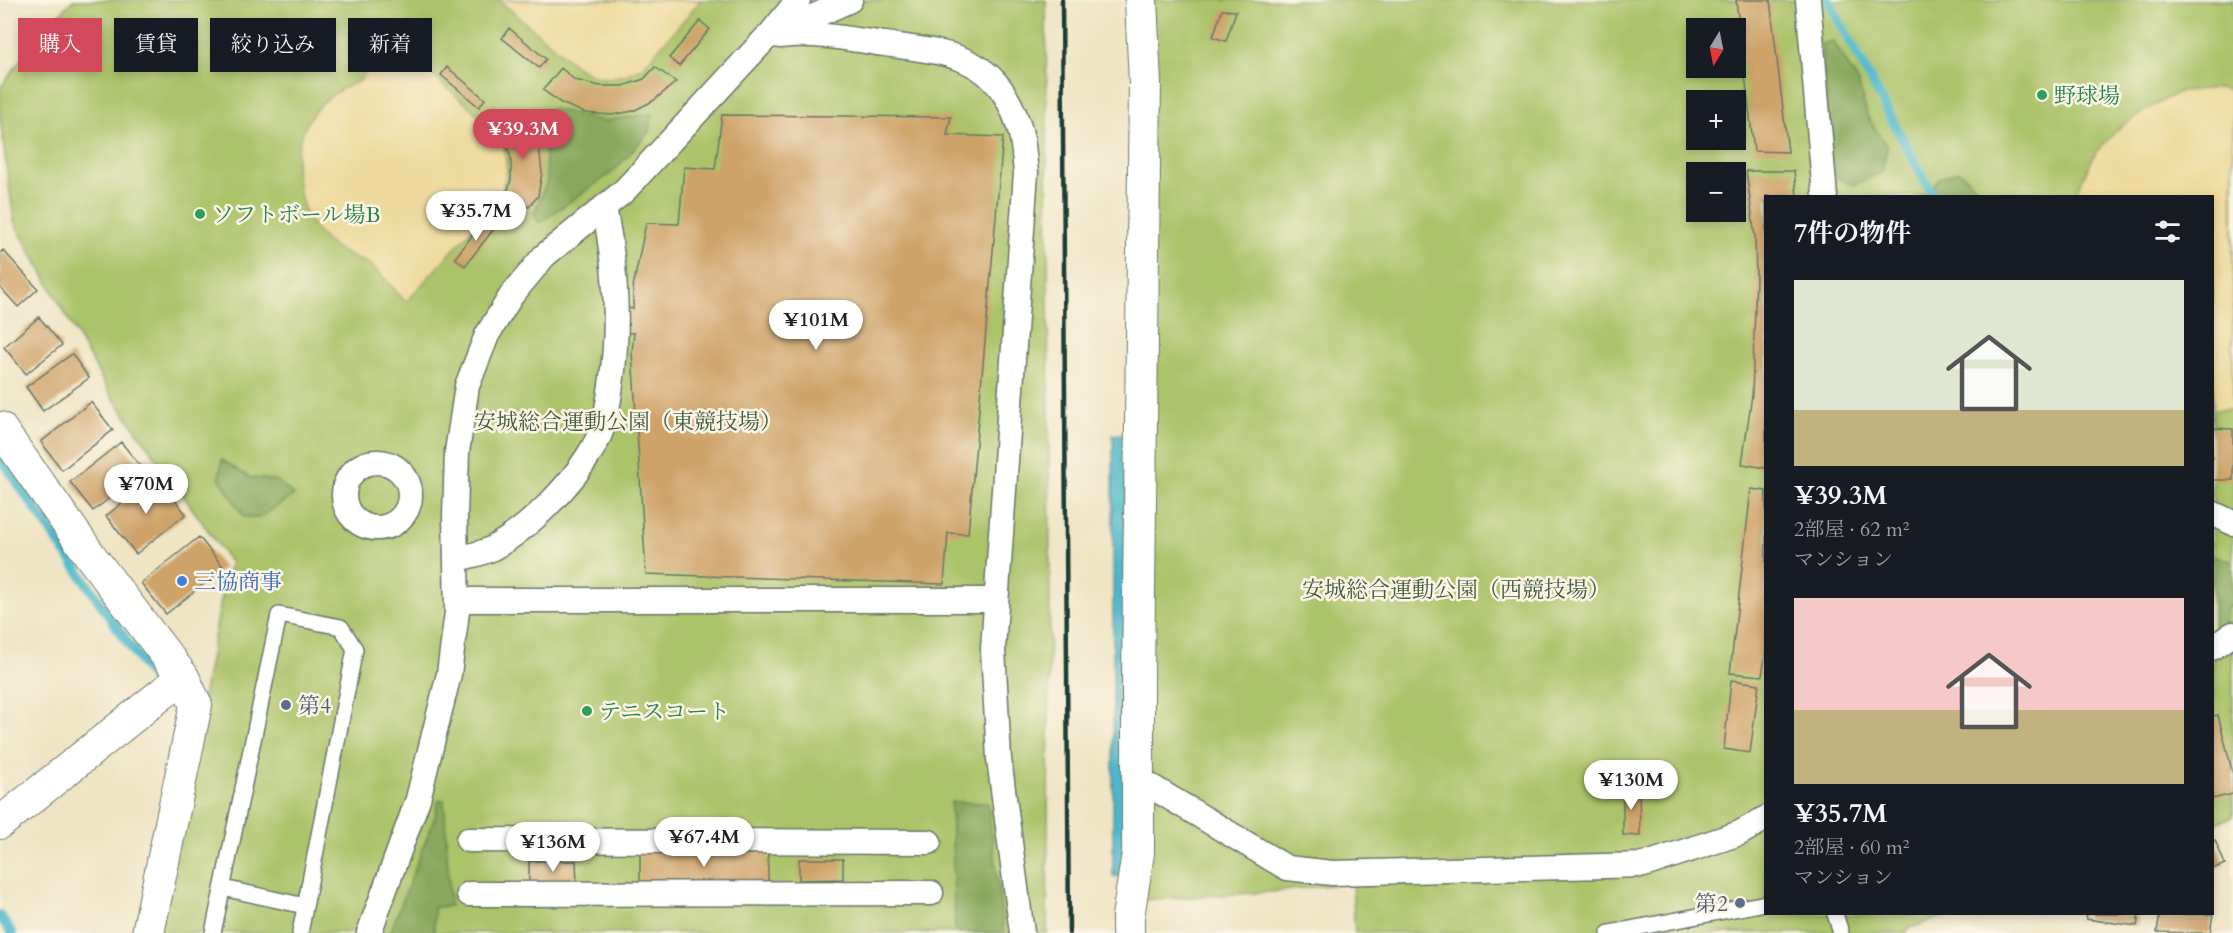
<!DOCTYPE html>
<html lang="ja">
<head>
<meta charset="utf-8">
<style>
	body { margin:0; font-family:Cardo,"Noto Serif JP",serif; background:#20242c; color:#f1f3f6; height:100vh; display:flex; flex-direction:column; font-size:22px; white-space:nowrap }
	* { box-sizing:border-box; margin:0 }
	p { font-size:20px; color:#9ea1a6 }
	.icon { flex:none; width:33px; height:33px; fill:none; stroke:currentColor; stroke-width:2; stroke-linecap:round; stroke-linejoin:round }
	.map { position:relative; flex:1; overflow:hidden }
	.side { position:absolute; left:1764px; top:195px; width:450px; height:720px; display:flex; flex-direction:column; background:#171b24; border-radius:0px; box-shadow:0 3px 9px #0003 }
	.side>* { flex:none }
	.banner { position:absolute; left:18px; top:18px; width:570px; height:54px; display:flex; gap:12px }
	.needle { width:39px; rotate:190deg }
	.fabs { position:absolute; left:1686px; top:18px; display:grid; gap:12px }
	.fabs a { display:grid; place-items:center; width:60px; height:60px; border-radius:0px; background:#171b24; box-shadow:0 3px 9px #0003; font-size:30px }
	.price { position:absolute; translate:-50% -51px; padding:0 14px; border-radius:21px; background:#fff; color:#222; font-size:20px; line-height:39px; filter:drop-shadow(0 2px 3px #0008) }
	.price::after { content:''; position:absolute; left:50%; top:36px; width:18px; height:14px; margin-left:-9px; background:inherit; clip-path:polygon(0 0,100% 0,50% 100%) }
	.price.active { background:#d1495b; color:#fff }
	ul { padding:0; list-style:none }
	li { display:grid; align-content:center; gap:12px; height:318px; padding:0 30px }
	li span { display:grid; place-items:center; height:186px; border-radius:0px; color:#555 }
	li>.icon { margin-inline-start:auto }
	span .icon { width:108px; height:108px; fill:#fffc; stroke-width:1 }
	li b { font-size:26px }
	h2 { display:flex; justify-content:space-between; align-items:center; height:72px; padding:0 30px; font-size:26px }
	.pill { padding:0 21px; border-radius:0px; background:#171b24; box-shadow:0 3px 9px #0003; font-size:21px; line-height:54px }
	.pill.active { background:#d1495b; color:#fff }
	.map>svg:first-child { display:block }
	.green { fill:#abc369; stroke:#65804e; stroke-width:1.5; fill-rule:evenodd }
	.forest { fill:#88a95d; stroke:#547348; stroke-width:1.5 }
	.sand { fill:#eeda9e; stroke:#868c69; stroke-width:1.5 }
	.water { fill:#4eb8cb; stroke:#367a80; stroke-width:1.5 }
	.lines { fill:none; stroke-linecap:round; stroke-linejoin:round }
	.stream { stroke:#4eb8cb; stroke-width:10 }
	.building { fill:#cea369 }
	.service-casing { stroke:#687766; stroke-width:18 }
	.pedestrian-casing { stroke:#687766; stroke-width:27 }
	.minor-casing { stroke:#687766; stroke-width:34 }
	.service { stroke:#fff; stroke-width:15 }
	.pedestrian { stroke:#fff; stroke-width:24 }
	.minor { stroke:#fff; stroke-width:32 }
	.rail { stroke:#1f3d34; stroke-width:4.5 }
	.leisure-dot { fill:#2e9e5b; stroke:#fcf5e5; stroke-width:2 }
	.shop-dot { fill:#3f7fe0; stroke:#fcf5e5; stroke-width:2 }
	.service-dot { fill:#5c6f8a; stroke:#fcf5e5; stroke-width:2 }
	.labels { text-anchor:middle; stroke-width:5; stroke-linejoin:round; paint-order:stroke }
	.leisure-label { font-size:22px; fill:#27864d; stroke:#fcf5e5; text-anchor:start }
	.park-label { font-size:22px; fill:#425e41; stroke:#fcf5e5 }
	.shop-label { font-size:22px; fill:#366cbe; stroke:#fcf5e5; text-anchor:start }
	.service-label { font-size:22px; fill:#4e5e75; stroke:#fcf5e5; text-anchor:start }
</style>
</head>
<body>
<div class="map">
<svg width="2233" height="933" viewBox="0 0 2233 933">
	<rect width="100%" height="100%" fill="#fcf5e5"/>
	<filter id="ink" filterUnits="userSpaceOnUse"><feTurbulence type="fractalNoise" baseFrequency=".0167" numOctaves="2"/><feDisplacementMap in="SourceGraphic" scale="12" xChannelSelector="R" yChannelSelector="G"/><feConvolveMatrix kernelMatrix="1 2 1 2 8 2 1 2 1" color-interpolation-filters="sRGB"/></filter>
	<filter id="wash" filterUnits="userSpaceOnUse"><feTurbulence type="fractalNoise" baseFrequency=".008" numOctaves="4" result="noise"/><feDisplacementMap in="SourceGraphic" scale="24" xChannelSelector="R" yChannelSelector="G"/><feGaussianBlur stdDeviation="1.35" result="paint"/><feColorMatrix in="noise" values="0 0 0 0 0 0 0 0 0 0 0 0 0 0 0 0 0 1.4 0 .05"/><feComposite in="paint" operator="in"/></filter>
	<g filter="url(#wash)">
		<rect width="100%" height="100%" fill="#efe4c4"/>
		<path class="green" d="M 73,0 L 1046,0 L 1050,577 L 1047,933 L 159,933 L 225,579 L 231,563 L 109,392 L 14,222 L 0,119 L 0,88 L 37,38 Z
			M 1150,0 L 2233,0 L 2233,817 L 2213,824 L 2212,196 L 1766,196 L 1766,914 L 1951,914 L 1907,929 L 1907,933 L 1355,933 L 1352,882 L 1282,891 L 1142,900 ZM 1696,28 L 1736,28 L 1736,68 L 1696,68 ZM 1696,100 L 1736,100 L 1736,140 L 1696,140 ZM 1696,172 L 1736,172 L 1736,212 L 1696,212 Z"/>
		<path class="forest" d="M 1833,41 L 1858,82 L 1868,118 L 1887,147 L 1882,172 L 1854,185 L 1832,175 L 1821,44 Z
			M 554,109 L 603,121 L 652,114 L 649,132 L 614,171 L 539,223 L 534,214 L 547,181 L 543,127 L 532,112 Z
			M 1959,171 L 1985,196 L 1925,196 L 1940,178 Z
			M 222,460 L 249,477 L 277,481 L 294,495 L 260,518 L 244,517 L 219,477 Z
			M 2216,556 L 2233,562 L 2233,604 L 2226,608 C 2228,620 2224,628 2213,633 L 2212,557 Z
			M 439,800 L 444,800 L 450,906 L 434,907 L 434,933 L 390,933 L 435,817 Z
			M 951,802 L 988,803 L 1004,933 L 955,933 Z"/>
		<path class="sand" d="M 499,0 L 701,0 L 643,67 L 626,75 L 608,78 L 594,76 L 576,66 Z
			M 388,37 L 495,129 L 504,146 L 507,170 L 502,192 L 485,215 L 406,302 C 394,290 384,276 371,265 C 365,261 356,260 350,256 C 339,251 328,243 320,235 C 310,224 303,208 300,194 C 287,142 310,98 360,81 Z
			M 2220,88 L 2233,91 L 2233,409 L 2213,410 L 2212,196 L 2074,196 L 2096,152 L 2118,129 L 2147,109 L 2181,91 Z"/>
		<path class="water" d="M 1128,433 L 1128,877 L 1113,876 L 1113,435 Z"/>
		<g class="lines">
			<path class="stream" d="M 1828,0 L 1933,196
				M 0,457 L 161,691
				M 0,916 L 12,933"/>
		</g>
		<g id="blocks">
			<path class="building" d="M 1736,0 L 1770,0 L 1788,152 L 1754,151 Z
				M 1222,10 L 1236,11 L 1226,41 L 1213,37 Z
				M 700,21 L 710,29 L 679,66 L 669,58 Z
				M 509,28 L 546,59 L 539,68 L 502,38 Z
				M 447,67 L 485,99 L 479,107 L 441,75 Z
				M 655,67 L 676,82 L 653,101 L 633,111 L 612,115 L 585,113 L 561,103 L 543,90 L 561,68 L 575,80 L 600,86 L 623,86 L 644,79 Z
				M 522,112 L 530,123 L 538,139 L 540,155 L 542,173 L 538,196 L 529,207 L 505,199 L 511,180 L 511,158 L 504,136 L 498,125 Z
				M 722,115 L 951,117 L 947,135 L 1003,137 L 968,534 L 948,533 L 944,584 L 646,574 L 632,351 L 634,333 L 627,333 L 628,308 L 633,309 L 633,287 L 646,223 L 679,224 L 684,167 L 715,169 Z
				M 1746,171 L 1794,171 L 1797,196 L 1766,196 L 1766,468 L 1742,464 L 1752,395 L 1756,278 L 1755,237 Z
				M 486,218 L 496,226 L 465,266 L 455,258 Z
				M 3,250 L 38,289 L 18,307 L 0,287 L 0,253 Z
				M 39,317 L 62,345 L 26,374 L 4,347 Z
				M 72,354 L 89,378 L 43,411 L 26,387 Z
				M 91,402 L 113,430 L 62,470 L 41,442 Z
				M 2212,428 L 2233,429 L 2233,480 L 2212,480 Z
				M 121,442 L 144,471 L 93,511 L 70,482 Z
				M 155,476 L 186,514 L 136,554 L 106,516 Z
				M 1751,489 L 1766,491 L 1766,649 L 1762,676 L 1730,673 Z
				M 199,537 L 224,568 L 166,614 L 141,583 Z
				M 1731,680 L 1759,684 L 1750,753 L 1724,749 Z
				M 2218,715 L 2233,774 L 2233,794 L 2212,799 L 2212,716 Z
				M 1623,786 L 1639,786 L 1640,836 L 1623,835 Z
				M 2215,840 L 2225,864 L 2212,869 L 2212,841 Z
				M 640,849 L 768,850 L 768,886 L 640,886 Z
				M 799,859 L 843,859 L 843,879 L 799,880 Z
				M 529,861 L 576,861 L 577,884 L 529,885 Z
				M 2087,914 L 2139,914 L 2137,926 L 2086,919 Z
				M 2160,914 L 2213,914 L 2210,933 L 2157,932 Z"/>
		</g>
	</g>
	<g filter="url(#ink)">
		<use href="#blocks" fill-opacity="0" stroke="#687766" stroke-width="1.5"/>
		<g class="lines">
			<defs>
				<path id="service" d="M 223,888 L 305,906
					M 1835,914 L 1841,933
					M 213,933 L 279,615 L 341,627 L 355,649 L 300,933
					M 1609,933 L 1766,903"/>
				<path id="pedestrian" d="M 1808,0 L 1825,196
					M 772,32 L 798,0
					M 780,36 C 815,32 850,39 885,44 C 950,53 997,55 1019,127 C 1024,141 1024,158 1026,172 L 993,649 L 999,759 L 1022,933
					M344 495a33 33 0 1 1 66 0a33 33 0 1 1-66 0Z
					M 2212,513 L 2233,523
					M 456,560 C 467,556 480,554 491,549 C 531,528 582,475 600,434 C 606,419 609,401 611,385 C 620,325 616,266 604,207
					M 457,600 L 996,600
					M 2212,648 L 2233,634
					M 1147,784 L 1287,868 L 1332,873 L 1644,865 L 1740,833 L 1766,818
					M 468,840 L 929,842
					M 469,894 L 931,893
					M 369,933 L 418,799 L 449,674 L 457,612 L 455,516 L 457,452 L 467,386 L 487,335 L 511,296 L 544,256 L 624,191 L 766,38 L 850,0"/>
				<path id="minor" d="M 0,428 L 92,558 L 183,677 L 196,705 L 148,933
					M 0,823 L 183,677
					M 1128,933 L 1128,917 L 1138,853 L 1138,676 L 1145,83 L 1141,0"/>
			</defs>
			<use href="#service" class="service-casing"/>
			<use href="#pedestrian" class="pedestrian-casing"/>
			<use href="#minor" class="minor-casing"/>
			<use href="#service" class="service"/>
			<use href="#pedestrian" class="pedestrian"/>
			<use href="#minor" class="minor"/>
			<path class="rail" d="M 1062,0 L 1069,933"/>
		</g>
	</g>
	<g class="leisure-dot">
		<circle cx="2042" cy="95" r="6"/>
		<circle cx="200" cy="214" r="6"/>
		<circle cx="587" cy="711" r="6"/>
	</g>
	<circle class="shop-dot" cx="182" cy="581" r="6"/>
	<g class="service-dot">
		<circle cx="286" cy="705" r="6"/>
		<circle cx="1740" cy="903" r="6"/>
	</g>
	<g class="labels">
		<g class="leisure-label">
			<text x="2054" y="103">野球場</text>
			<text x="212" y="222">ソフトボール場B</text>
			<text x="599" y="719">テニスコート</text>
		</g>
		<g class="park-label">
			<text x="628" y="429">安城総合運動公園（東競技場）</text>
			<text x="1456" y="597">安城総合運動公園（西競技場）</text>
		</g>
		<g class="shop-label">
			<text x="194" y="589">三協商事</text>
		</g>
		<g class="service-label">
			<text x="298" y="713">第4</text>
			<text x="1728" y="911" text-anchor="end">第2</text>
		</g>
	</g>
</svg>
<div class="fabs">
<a><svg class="needle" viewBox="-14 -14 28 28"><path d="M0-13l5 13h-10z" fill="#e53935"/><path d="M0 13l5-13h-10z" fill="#9ea1a6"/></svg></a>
<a>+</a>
<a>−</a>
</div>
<b class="price active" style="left:523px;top:160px">¥39.3M</b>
<b class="price" style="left:476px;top:242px">¥35.7M</b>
<b class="price" style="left:816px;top:351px">¥101M</b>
<b class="price" style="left:146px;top:515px">¥70M</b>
<b class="price" style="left:1631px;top:811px">¥130M</b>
<b class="price" style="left:704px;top:868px">¥67.4M</b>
<b class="price" style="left:553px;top:873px">¥136M</b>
<div class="banner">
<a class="pill active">購入</a>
<a class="pill">賃貸</a>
<a class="pill">絞り込み</a>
<a class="pill">新着</a>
</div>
<section class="side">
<h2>7件の物件<svg class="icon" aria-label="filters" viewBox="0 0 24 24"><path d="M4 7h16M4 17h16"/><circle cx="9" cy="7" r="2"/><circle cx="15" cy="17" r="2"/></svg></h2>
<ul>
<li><span style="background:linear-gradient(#dfe7d0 70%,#c2b280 0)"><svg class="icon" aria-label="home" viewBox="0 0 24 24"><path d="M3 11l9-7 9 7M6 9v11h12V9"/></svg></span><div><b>¥39.3M</b><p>2部屋 · 62 m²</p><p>マンション</p></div></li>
<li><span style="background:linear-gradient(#f6c9c9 60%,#c2b280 0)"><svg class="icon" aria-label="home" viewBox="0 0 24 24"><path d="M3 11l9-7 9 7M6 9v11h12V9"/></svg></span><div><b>¥35.7M</b><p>2部屋 · 60 m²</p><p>マンション</p></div></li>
</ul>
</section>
</div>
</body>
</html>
